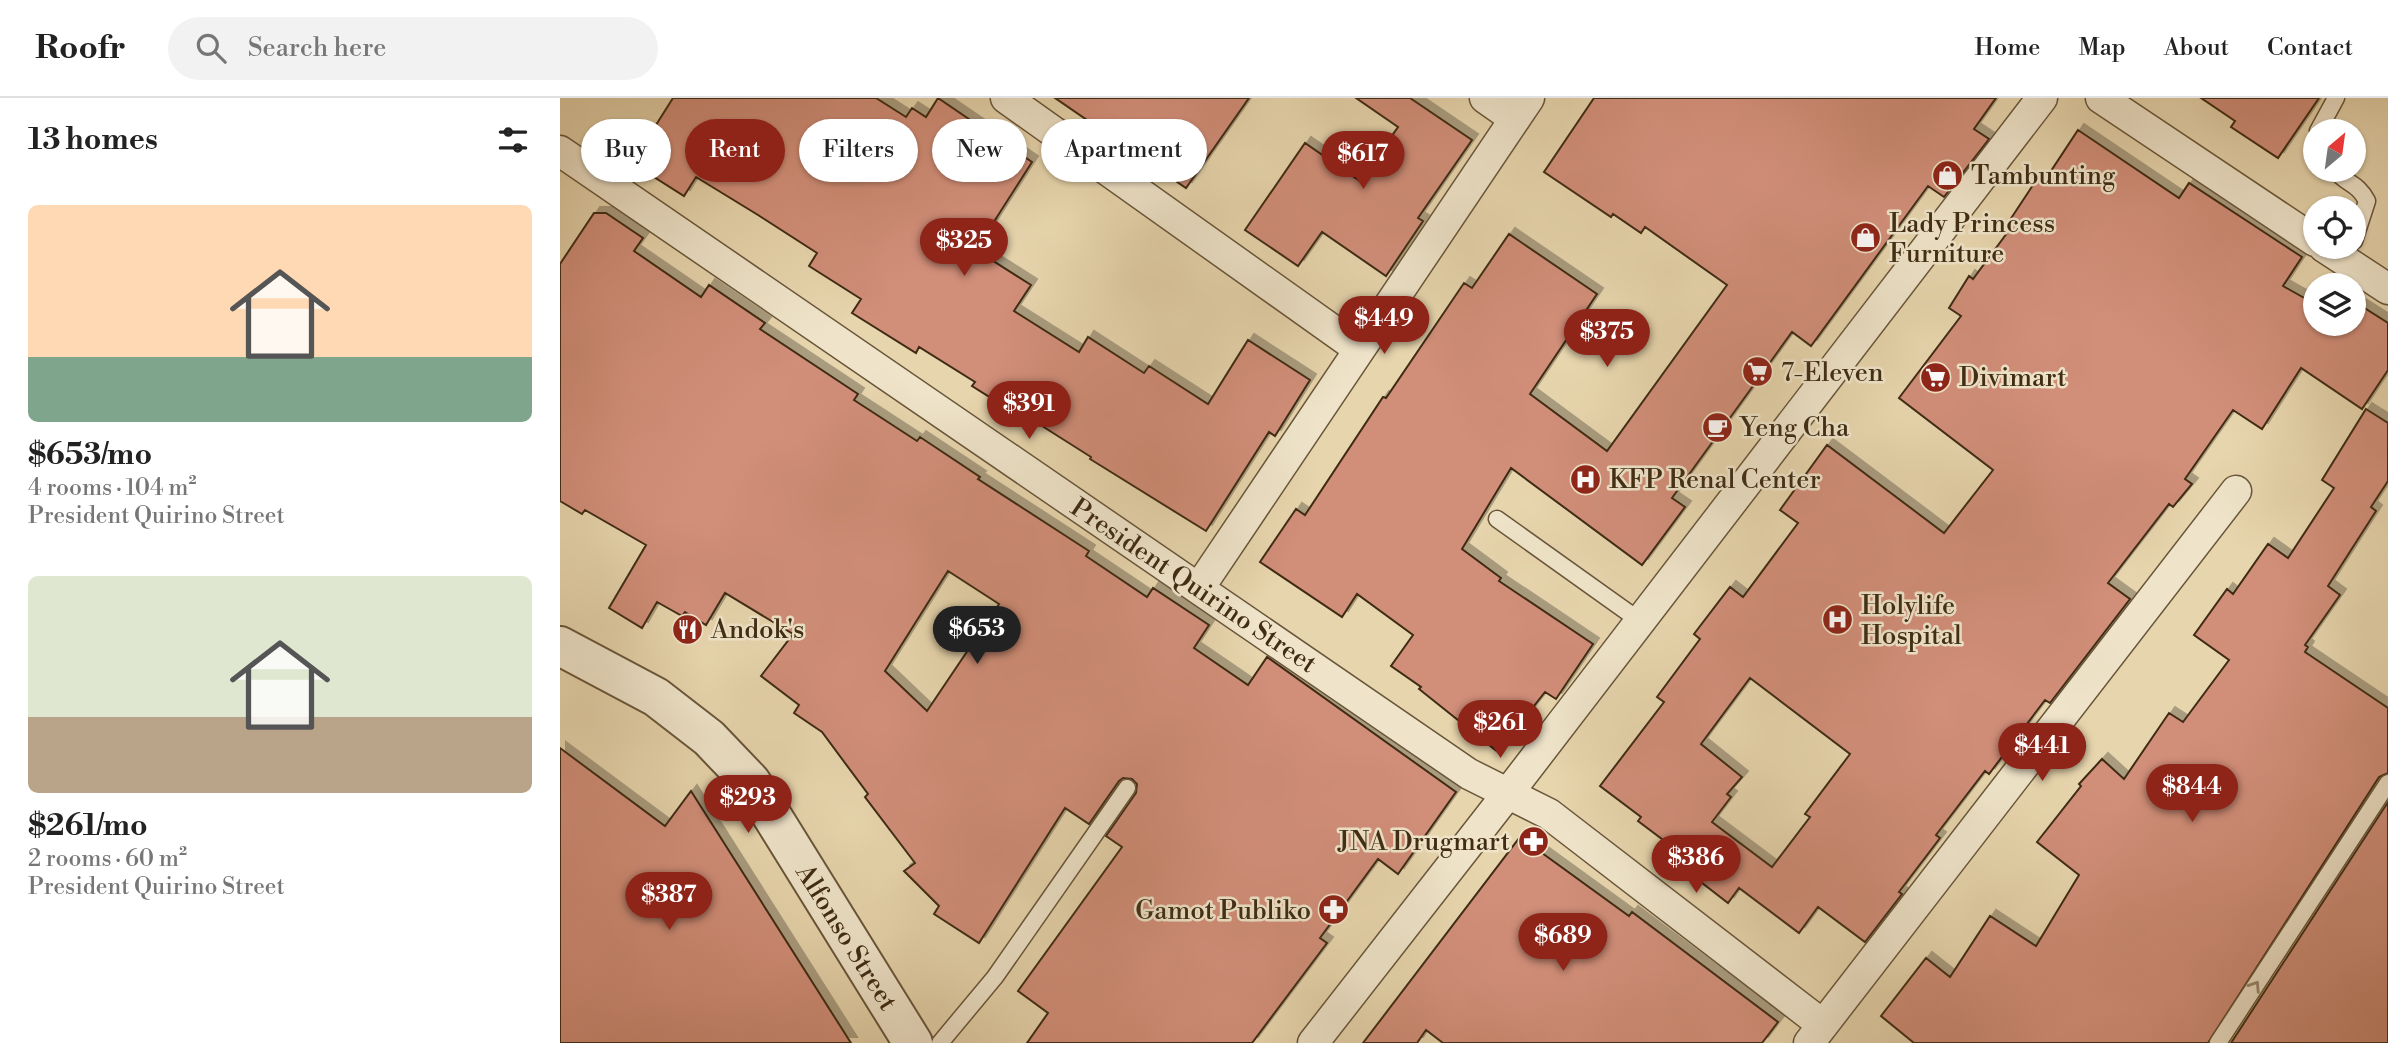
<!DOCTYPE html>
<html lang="en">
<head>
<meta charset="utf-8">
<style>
	body { margin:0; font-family:"Libre Bodoni",serif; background:#f2f2f2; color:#222; height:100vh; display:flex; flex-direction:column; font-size:26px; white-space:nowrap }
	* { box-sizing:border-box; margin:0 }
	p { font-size:23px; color:#767676 }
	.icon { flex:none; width:38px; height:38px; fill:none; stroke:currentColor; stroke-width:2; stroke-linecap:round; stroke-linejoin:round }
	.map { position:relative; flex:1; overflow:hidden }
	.panel { display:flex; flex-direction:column; background:#fff; width:560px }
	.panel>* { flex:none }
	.banner { position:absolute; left:21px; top:21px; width:665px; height:63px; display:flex; gap:14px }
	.needle { width:46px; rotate:29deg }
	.tools { position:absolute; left:1743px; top:21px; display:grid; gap:14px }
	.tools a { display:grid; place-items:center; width:63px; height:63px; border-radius:50%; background:#fff; box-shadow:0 2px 5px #0004; font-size:35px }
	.price { position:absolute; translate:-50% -60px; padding:0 16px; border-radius:24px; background:#8f2418; color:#fff; font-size:23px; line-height:46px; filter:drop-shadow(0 2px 4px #0008) }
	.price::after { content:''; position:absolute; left:50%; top:42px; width:21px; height:16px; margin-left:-10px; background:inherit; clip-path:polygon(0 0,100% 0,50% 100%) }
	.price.active { background:#222; color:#fff }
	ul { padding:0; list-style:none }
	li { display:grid; align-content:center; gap:14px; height:371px; padding:0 28px }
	li span { display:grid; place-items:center; height:217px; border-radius:10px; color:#555 }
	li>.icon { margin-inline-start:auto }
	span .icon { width:126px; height:126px; fill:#fffc; stroke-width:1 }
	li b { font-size:30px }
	h2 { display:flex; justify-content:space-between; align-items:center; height:84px; padding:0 28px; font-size:30px }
	.tag { padding:0 24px; border-radius:32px; background:#fff; box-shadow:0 2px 5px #0004; font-size:24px; line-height:63px }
	.tag.active { background:#8f2418; color:#fff }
	header { display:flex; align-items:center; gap:42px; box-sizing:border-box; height:98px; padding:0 35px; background:#fff; border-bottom:2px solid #e0e0e0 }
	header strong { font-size:33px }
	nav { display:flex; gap:38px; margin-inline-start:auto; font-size:24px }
	.search { width:490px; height:63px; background:#f2f2f2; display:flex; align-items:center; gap:18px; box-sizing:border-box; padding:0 24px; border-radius:38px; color:#767676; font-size:26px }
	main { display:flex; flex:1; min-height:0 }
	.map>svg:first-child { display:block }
	.building { fill:#d18e79; stroke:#3f2c13; stroke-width:2; fill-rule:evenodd; filter:url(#shadow) }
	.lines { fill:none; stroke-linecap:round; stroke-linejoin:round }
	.service-casing { stroke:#69563a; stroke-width:19 }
	.minor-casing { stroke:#69563a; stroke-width:33 }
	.tertiary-casing { stroke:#69563a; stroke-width:42 }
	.service { stroke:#efe4ca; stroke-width:16 }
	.minor { stroke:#efe4ca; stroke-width:30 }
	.tertiary { stroke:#efe4ca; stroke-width:38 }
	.oneway { stroke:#97886e }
	.labels { text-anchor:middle; stroke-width:5; stroke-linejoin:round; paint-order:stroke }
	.poi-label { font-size:26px; fill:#3f2c13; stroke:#efe4ca; text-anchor:start }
	.street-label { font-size:26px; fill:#3f2c13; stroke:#efe4ca }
</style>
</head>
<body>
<header>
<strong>Roofr</strong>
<div class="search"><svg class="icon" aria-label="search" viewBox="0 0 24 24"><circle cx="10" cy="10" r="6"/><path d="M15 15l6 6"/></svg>Search here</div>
<nav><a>Home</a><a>Map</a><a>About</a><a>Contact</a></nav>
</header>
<main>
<section class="panel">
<h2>13 homes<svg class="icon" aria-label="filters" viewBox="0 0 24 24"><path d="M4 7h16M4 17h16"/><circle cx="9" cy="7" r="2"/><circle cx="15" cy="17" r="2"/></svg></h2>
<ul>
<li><span style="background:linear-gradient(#ffd9b3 70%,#7fa58c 0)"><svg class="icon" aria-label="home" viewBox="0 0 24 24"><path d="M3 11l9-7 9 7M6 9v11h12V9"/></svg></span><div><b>$653/mo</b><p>4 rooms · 104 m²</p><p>President Quirino Street</p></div></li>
<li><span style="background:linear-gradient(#dfe7d0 65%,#b9a48a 0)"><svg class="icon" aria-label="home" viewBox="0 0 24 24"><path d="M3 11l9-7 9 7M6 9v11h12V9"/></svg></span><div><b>$261/mo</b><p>2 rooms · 60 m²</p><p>President Quirino Street</p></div></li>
</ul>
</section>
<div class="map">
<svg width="1828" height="945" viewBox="0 0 1828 945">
	<defs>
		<filter id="shadow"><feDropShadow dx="6" dy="-6" stdDeviation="0" flood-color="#0004"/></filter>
	</defs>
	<rect width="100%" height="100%" fill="#e7d5ad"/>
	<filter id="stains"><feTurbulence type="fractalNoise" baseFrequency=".00286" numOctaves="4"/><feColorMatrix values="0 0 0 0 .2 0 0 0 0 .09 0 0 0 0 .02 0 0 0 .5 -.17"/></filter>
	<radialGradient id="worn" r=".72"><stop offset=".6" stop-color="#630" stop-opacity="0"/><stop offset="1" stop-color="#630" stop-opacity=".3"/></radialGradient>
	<path class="building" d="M 113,0 L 316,0 L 346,19 L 352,10 L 366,19 L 378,0 L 472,64 L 416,152 L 471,187 L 454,213 L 519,254 L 528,239 L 584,275 L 589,268 L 648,306 L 688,242 L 750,282 L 715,338 L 709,334 L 646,433 L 530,361 L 531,359 L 471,321 L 469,324 L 412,288 L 415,284 L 359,249 L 356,255 L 292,215 L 301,201 L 249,168 L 257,155 L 198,117 L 136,79 L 124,98 L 72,65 Z
		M 495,0 L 689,0 L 626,90 Z
		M 796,0 L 850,0 L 912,42 L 858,120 L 863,123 L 826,178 L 762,134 L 738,168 L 685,132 L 745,45 L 800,83 L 838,29 Z
		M 1034,0 L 1436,0 L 1414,31 L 1429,41 L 1384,99 L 1368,88 L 1251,248 L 1232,234 L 1112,400 L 1125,409 L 1082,467 L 951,370 L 902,451 L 941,480 L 939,483 L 1033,546 L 996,601 L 985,594 L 938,654 L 859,591 L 861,589 L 831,568 L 853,537 L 797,496 L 782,519 L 700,464 L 736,411 L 745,417 L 823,299 L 826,300 L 904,185 L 912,190 L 949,136 L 1037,196 L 970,296 L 1047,353 L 1167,187 L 1085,129 L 1081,135 L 1053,116 L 1051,119 L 984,74 Z
		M 1641,0 L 1759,0 L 1718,60 L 1671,29 L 1675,23 Z
		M 1518,32 L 1619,100 L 1629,85 L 1742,159 L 1723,188 L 1755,206 L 1755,226 L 1794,226 L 1795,204 L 1828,225 L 1828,272 L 1802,311 L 1741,270 L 1702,331 L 1673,312 L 1625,381 L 1632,386 L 1613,409 L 1609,406 L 1548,485 L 1570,501 L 1490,605 L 1485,602 L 1429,676 L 1425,673 L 1376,737 L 1380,740 L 1339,794 L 1342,796 L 1305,844 L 1258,809 L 1239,835 L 1179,790 L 1168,805 L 1128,774 L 1135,766 L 1078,723 L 1081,719 L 1040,688 L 1104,604 L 1097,599 L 1140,541 L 1134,536 L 1170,489 L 1183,499 L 1238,425 L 1220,412 L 1267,347 L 1384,435 L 1433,372 L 1339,300 L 1401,218 L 1389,210 L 1409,178 L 1413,181 L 1450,131 L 1446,128 L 1477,81 L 1483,85 ZM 1190,580 L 1290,656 L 1245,716 L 1250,719 L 1212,769 L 1152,724 L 1171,699 L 1167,696 L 1182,679 L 1141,646 Z
		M 34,115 L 46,115 L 83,140 L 74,153 L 141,199 L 149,187 L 205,225 L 200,231 L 298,296 L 294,302 L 357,343 L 360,339 L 420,379 L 418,381 L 529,453 L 526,458 L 587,499 L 593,490 L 649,527 L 634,550 L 688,587 L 707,559 L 896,694 L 838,776 L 818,761 L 760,840 L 767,845 L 692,945 L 467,945 L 488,915 L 458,893 L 562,749 L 546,738 L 576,695 L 577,686 L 572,681 L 563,680 L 559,683 L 529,726 L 505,710 L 419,845 L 374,816 L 379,808 L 344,773 L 355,765 L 305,699 L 308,696 L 262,634 L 234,615 L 239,607 L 201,578 L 233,536 L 165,495 L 146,527 L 125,514 L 122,518 L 97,504 L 82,530 L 49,510 L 86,447 L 25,412 L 22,416 L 0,403 L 0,166 ZM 388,473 L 439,506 L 367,613 L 325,573 Z
		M 1806,311 L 1828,325 L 1828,383 L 1811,409 L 1816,413 L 1768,488 L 1780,497 L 1745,547 L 1748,549 L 1745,554 L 1828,610 L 1828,675 L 1819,679 L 1648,945 L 1354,945 L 1321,918 L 1366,860 L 1390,879 L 1430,818 L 1476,848 L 1519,777 L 1477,744 L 1521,688 L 1519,686 L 1542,661 L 1564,681 L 1609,615 L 1623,624 L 1669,562 L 1634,537 L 1667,491 L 1673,496 L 1708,446 L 1728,460 L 1774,390 L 1762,382 Z
		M 0,650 L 105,728 L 131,693 L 291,945 L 0,945 Z
		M 1828,704 L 1828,945 L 1671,945 Z
		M 960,739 L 1069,818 L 1072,814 L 1218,924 L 1202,945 L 883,945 L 866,932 L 857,945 L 803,945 Z"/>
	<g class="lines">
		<defs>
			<path id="service" d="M 1758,33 L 1776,0
				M 1775,72 C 1787,87 1797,84 1807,103 L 1794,143
				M 937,421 L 1080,523
				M 380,945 L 435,879 L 567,690
				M 1658,945 L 1828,685"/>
			<path id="minor" d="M 446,0 L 799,251
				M 925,0 L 955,21
				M 1541,0 L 1755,143
				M 0,53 L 909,676 L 989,716 L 1263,927
				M 1764,149 L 1828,191
				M 639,490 L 969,0
				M 753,945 L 949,694 L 1482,0
				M 1249,945 L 1676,393"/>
			<path id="tertiary" d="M 0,548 L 96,599 L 149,640 L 191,684 L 353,945"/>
		</defs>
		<use href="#service" class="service-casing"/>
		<use href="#minor" class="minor-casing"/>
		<use href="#tertiary" class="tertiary-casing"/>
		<use href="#service" class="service"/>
		<use href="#minor" class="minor"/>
		<use href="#tertiary" class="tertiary"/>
	</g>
	<defs><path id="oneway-chevron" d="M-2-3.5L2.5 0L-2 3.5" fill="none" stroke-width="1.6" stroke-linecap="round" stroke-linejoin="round" transform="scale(1.75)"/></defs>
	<use class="oneway" href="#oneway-chevron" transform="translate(1695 888) rotate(-57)"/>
	<defs>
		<symbol id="shop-disc" viewBox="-11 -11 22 22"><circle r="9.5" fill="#8f2418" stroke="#efe4ca"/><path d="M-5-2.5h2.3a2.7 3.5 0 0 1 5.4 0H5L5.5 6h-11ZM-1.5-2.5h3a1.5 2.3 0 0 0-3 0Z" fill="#fff"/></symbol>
		<symbol id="supermarket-disc" viewBox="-11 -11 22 22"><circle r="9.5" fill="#8f2418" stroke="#efe4ca"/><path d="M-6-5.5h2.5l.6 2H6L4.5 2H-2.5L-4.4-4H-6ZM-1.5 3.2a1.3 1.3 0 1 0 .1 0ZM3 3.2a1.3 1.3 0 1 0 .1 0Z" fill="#fff"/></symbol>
		<symbol id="cafe-disc" viewBox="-11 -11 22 22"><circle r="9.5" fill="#8f2418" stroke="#efe4ca"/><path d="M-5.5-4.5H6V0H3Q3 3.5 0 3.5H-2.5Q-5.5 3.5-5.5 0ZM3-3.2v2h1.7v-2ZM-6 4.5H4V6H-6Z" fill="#fff"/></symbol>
		<symbol id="hospital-disc" viewBox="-11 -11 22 22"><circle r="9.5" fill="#8f2418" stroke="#efe4ca"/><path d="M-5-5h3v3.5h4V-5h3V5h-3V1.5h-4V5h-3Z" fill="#fff"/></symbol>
		<symbol id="restaurant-disc" viewBox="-11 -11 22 22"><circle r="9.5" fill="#8f2418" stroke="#efe4ca"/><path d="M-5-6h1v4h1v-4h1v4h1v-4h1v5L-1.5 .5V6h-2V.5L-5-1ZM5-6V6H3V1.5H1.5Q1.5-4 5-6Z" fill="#fff"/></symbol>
		<symbol id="pharmacy-disc" viewBox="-11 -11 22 22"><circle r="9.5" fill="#8f2418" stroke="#efe4ca"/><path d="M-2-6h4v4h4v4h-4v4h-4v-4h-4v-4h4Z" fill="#fff"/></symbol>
	</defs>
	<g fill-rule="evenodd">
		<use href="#shop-disc" x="1370" y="60" width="35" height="35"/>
		<use href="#shop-disc" x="1288" y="122" width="35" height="35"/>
		<use href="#supermarket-disc" x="1180" y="256" width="35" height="35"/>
		<use href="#supermarket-disc" x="1358" y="262" width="35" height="35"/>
		<use href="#cafe-disc" x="1140" y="312" width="35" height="35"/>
		<use href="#hospital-disc" x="1008" y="364" width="35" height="35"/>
		<use href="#hospital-disc" x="1260" y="504" width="35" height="35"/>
		<use href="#restaurant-disc" x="110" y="514" width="35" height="35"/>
		<use href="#pharmacy-disc" x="956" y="726" width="35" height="35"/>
		<use href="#pharmacy-disc" x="756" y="794" width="35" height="35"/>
	</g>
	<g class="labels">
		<g class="poi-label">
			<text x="1411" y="86">Tambunting</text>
			<text x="1329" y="134">Lady Princess<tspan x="1329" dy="30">Furniture</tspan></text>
			<text x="1221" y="283">7-Eleven</text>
			<text x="1399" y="288">Divimart</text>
			<text x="1180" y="338">Yeng Cha</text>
			<text x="1049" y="390">KFP Renal Center</text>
			<text x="1301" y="516">Holylife<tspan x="1301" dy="30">Hospital</tspan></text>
			<text x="151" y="540">Andok's</text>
			<text x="950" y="752" text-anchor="end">JNA Drugmart</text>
			<text x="751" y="821" text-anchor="end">Gamot Publiko</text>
		</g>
		<g class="street-label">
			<text transform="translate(634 487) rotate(34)" y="9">President Quirino Street</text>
			<text transform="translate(287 839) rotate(58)" y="9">Alfonso Street</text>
		</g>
	</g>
	<rect width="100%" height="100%" filter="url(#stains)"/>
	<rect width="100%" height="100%" fill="url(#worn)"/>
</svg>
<div class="tools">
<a><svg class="needle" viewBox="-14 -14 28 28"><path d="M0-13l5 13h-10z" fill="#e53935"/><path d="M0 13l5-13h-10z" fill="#767676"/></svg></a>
<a><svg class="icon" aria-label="locate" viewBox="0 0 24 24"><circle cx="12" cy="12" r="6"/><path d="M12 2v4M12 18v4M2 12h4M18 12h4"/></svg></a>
<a><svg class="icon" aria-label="layers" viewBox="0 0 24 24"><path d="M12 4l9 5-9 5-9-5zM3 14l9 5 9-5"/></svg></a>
</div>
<b class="price" style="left:803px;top:93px">$617</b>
<b class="price" style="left:404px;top:180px">$325</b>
<b class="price" style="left:824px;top:258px">$449</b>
<b class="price" style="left:1047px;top:271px">$375</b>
<b class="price" style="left:469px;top:343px">$391</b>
<b class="price active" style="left:417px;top:568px">$653</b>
<b class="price" style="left:940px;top:662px">$261</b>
<b class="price" style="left:1482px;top:685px">$441</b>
<b class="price" style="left:1632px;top:726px">$844</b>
<b class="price" style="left:188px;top:737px">$293</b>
<b class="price" style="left:1136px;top:797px">$386</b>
<b class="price" style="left:109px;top:834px">$387</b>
<b class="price" style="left:1003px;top:875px">$689</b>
<div class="banner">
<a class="tag">Buy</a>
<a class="tag active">Rent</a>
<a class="tag">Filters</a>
<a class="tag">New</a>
<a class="tag">Apartment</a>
</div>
</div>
</main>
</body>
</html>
